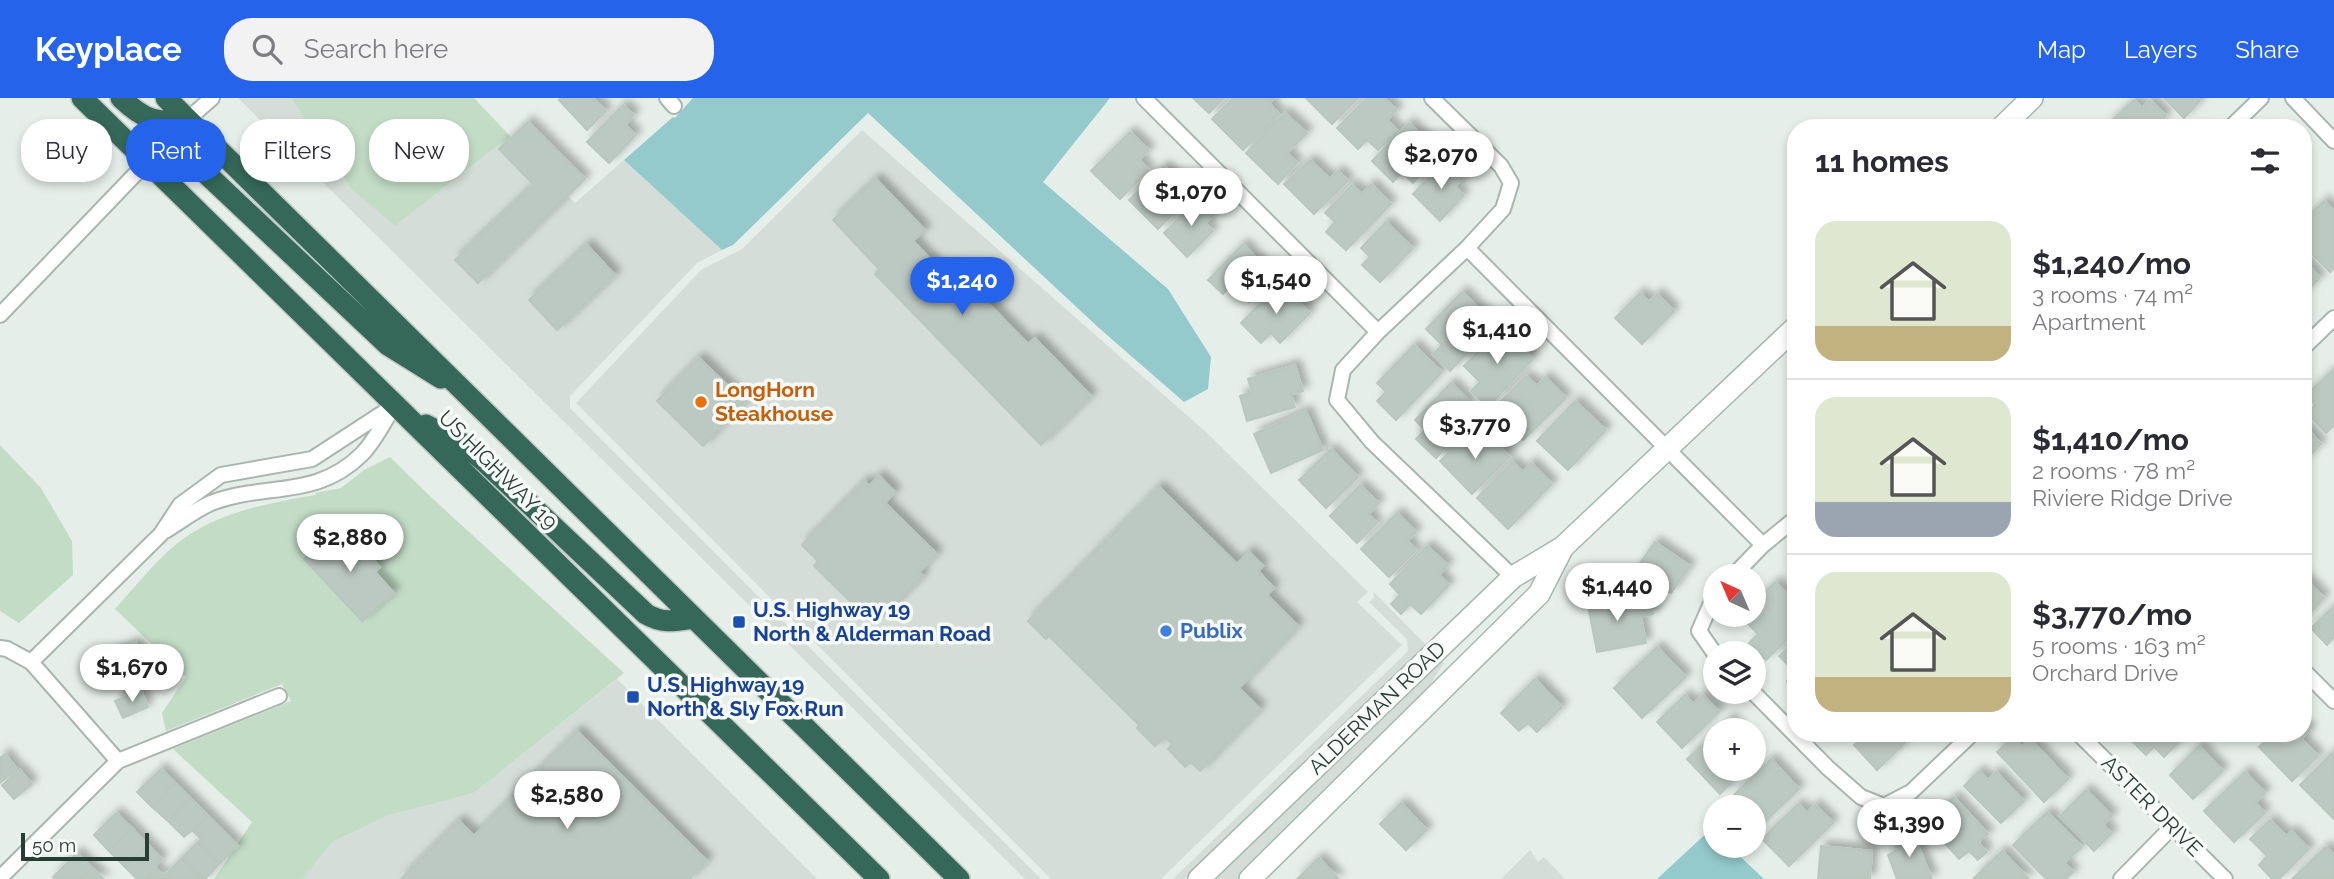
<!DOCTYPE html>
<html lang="en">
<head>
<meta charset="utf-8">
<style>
	body { margin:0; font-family:Raleway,sans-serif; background:#f2f2f3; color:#2b2b33; height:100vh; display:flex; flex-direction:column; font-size:26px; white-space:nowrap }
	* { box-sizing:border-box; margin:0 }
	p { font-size:23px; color:#7c7c81 }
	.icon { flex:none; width:38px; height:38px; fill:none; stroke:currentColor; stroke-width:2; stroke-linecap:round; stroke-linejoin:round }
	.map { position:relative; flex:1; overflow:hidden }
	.side { position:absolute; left:1787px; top:21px; width:525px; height:623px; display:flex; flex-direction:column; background:#fff; border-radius:28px; box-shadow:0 4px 10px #0003 }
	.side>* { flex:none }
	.banner { position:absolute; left:21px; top:21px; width:665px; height:63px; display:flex; gap:14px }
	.needle { width:46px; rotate:316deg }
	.tools { position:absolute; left:1703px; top:466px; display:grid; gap:14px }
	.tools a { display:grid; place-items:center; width:63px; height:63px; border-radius:50%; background:#fff; box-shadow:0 4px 10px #0003; font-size:35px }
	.scale { position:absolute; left:21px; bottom:18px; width:128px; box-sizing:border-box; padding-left:7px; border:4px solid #273e35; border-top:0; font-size:19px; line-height:24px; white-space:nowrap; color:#273e35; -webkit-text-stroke:5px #f7faf8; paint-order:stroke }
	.price { position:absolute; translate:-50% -60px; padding:0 16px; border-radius:24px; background:#fff; color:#222; font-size:23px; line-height:46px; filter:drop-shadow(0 2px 4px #0008) }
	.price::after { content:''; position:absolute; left:50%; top:42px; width:21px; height:16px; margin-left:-10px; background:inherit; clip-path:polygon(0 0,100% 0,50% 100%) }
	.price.current { background:#2563eb; color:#fff }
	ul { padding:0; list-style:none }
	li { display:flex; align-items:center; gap:21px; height:175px; padding:0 28px }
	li+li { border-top:2px solid #e1e1e2 }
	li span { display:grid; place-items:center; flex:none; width:196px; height:140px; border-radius:21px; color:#555 }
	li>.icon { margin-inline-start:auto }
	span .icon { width:84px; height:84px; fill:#fffc; stroke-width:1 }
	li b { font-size:30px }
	h2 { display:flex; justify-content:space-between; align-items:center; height:84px; padding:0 28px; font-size:30px }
	.chip { padding:0 24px; border-radius:28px; background:#fff; box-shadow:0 4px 10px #0003; font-size:24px; line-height:63px }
	.chip.current { background:#2563eb; color:#fff }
	header { display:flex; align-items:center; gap:42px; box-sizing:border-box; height:98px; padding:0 35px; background:#2563eb; color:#fff }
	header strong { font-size:33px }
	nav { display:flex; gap:38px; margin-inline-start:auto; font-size:24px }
	.search { width:490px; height:63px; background:#f2f2f3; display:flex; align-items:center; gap:18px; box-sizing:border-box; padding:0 24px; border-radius:28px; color:#7c7c81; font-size:26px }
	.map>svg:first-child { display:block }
	.built { fill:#d4ddd8 }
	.green { fill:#c2dcc6 }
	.water { fill:#94cacc }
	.building { fill:#bcc8c2; stroke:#b9c7bf; stroke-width:2; filter:url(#shadow) }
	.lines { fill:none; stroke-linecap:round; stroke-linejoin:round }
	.street-casing { stroke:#a9b6af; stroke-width:18 }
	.secondary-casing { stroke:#a6b8b0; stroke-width:24 }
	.highway-casing { stroke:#c3c9c6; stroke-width:24 }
	.street { stroke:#fff; stroke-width:14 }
	.secondary { stroke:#fff; stroke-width:21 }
	.highway { stroke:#356858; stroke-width:21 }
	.food-dot { fill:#e8710a; stroke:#f7faf8; stroke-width:2.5 }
	.transit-dot { fill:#1a4fb4; stroke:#f7faf8; stroke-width:2.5 }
	.shop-dot { fill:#3f7fe0; stroke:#f7faf8; stroke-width:2.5 }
	.labels { text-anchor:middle; stroke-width:7; stroke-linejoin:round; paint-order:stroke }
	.food-label { font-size:21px; font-weight:bold; fill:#c56008; stroke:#f7faf8; text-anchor:start }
	.street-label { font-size:21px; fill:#273e35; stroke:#f7faf8 }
	.transit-label { font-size:21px; font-weight:bold; fill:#164399; stroke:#f7faf8; text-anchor:start }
	.shop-label { font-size:21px; font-weight:bold; fill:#366cbe; stroke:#f7faf8; text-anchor:start }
</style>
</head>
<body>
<header>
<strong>Keyplace</strong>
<div class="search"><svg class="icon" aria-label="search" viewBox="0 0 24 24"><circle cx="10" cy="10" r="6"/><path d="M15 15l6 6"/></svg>Search here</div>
<nav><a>Map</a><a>Layers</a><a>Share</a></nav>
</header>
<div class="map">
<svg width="2334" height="781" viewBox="0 0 2334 781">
	<defs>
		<filter id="shadow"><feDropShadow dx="5.5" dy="-5.5" stdDeviation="3.5" flood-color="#0004"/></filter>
	</defs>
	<rect width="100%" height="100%" fill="#e6eee9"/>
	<path class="built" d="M 238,0 L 291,0 L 351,91 L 395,128 L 510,38 L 575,105 L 624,62 L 722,152 L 697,165 L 570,298 L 570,310 L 1041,781 L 1025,781 Z
		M 862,32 L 1206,334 L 1368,494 L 1357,504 L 1402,547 L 1161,781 L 1051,781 L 576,305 L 701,172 L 742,151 Z
		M 1373,493 L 1427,548 L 1185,781 L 1173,781 L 1408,553 L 1407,541 L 1369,504 L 1374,500 Z
		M 1441,562 L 1444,565 L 1428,590 L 1236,781 L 1213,781 Z
		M 617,581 L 817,781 L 303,781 L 332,744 L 389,717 L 474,695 Z
		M 1530,752 L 1538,764 L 1544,759 L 1565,781 L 1501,781 Z"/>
	<path class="green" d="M 291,0 L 474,0 L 510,38 L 395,128 L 351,91 Z
		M 0,347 L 41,390 L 72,443 L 73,477 L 19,525 L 0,513 Z
		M 390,359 L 434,402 L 624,575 L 474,695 L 389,717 L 332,744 L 303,781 L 214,781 L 252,724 L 173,651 L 291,603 L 282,586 L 166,633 L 162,615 L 186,579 L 115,511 C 134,490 153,466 174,448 C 213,415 267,405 316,397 L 315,395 L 341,390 L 364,372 Z"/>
	<path class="water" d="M 693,0 L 1110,0 L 1043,84 L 1168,191 L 1211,259 L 1208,291 L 1184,304 L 1099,230 L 868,15 L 733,147 L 722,152 L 624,62 L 673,19 L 675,20 Z
		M 1711,731 L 1715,735 L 1715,747 L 1728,747 L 1764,781 L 1657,781 Z"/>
	<path class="building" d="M 561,0 L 593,0 L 606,13 L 587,32 L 559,2 Z
		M 1193,0 L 1224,0 L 1209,15 Z
		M 1233,0 L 1275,0 L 1269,5 L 1279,16 L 1243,52 L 1212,21 Z
		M 1306,0 L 1358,0 L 1332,26 Z
		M 1367,0 L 1384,0 L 1397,12 L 1387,22 L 1398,33 L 1378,52 L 1367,42 L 1358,51 L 1337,30 Z
		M 2164,0 L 2197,0 L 2200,3 L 2184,20 Z
		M 2134,2 L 2142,10 L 2150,2 L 2166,18 L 2155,30 L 2112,30 L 2108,26 Z
		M 623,7 L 634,17 L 625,27 L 636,37 L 609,65 L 587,44 Z
		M 1285,15 L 1307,35 L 1287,55 L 1297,65 L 1278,86 L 1246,55 Z
		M 528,24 L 585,81 L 478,185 L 455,162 L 534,87 L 499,51 Z
		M 1409,25 L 1441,56 L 1413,85 L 1402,74 L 1393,84 L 1372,63 Z
		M 1130,34 L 1149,52 L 1139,62 L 1149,72 L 1120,101 L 1091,73 Z
		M 1310,62 L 1330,81 L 1338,73 L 1348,83 L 1314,116 L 1284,86 Z
		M 1445,63 L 1463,80 L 1455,89 L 1464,97 L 1440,123 L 1413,96 Z
		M 1164,68 L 1183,87 L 1174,96 L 1184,105 L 1158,131 L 1129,102 Z
		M 876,81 L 925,132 L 913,143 L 944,175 L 952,168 L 1028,246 L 1035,240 L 1091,298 L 1041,347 L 875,176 L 879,171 L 833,122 Z
		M 1371,86 L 1391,106 L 1346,152 L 1326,134 L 1335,124 L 1325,115 L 1352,87 L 1362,96 Z
		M 1198,101 L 1214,117 L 1205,125 L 1213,133 L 1187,159 L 1164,135 Z
		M 2324,103 L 2334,113 L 2334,170 L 2330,174 L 2303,147 L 2303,123 Z
		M 1386,124 L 1413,150 L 1380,184 L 1362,167 L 1370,159 L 1361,150 Z
		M 1243,146 L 1274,178 L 1249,204 L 1231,187 L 1223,196 L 1208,182 Z
		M 587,147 L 615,177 L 557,232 L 529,202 Z
		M 2303,161 L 2320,180 L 2304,195 L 2303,194 Z
		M 1281,185 L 1310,215 L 1280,245 L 1271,235 L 1261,245 L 1241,225 Z
		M 1462,194 L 1495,226 L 1450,273 L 1433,256 L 1442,247 L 1426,231 Z
		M 1640,195 L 1649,204 L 1657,196 L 1674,213 L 1642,246 L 1615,220 Z
		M 1501,230 L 1533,261 L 1488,309 L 1471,293 L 1480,284 L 1464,268 Z
		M 1414,247 L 1442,274 L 1396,322 L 1377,303 L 1386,294 L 1377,285 Z
		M 699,260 L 745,304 L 703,348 L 657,303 Z
		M 1295,267 L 1303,293 L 1291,296 L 1295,309 L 1247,323 L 1240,298 L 1252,294 L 1248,281 Z
		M 2332,273 L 2334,276 L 2334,327 L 2326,335 L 2307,315 L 2315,307 L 2306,297 Z
		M 1526,278 L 1537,288 L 1545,279 L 1566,300 L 1523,342 L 1513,332 L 1521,324 L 1501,303 Z
		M 1451,285 L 1470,304 L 1461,313 L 1471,322 L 1436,360 L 1416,341 L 1425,332 L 1415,322 Z
		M 1575,303 L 1606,332 L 1568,372 L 1537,343 Z
		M 1306,313 L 1323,352 L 1271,375 L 1254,336 Z
		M 2303,326 L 2321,346 L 2303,364 Z
		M 1486,335 L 1510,359 L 1472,396 L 1440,363 L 1468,336 L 1476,344 Z
		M 1331,351 L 1358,379 L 1326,410 L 1299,382 Z
		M 1512,364 L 1523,374 L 1531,365 L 1552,386 L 1508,431 L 1477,400 Z
		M 879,378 L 895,394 L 885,405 L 937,456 L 919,474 L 923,478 L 884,518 L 862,515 L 814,468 L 818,463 L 802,447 L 865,383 L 869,388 Z
		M 1360,387 L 1379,405 L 1368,416 L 1377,425 L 1357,445 L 1330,418 Z
		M 1159,389 L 1237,466 L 1249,454 L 1263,468 L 1258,473 L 1274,490 L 1267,497 L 1298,528 L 1239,590 L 1260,611 L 1200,673 L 1191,664 L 1185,669 L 1168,651 L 1172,646 L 1165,639 L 1155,648 L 1137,630 L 1139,627 L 1049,538 L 1046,541 L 1028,523 Z
		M 1397,415 L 1416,434 L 1407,443 L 1416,452 L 1389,479 L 1361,451 Z
		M 338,430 L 355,450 L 359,446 L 366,454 L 369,452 L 375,459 L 373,461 L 380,469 L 375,474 L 394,495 L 362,523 L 304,461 Z
		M 1655,444 L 1690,468 L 1671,495 L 1636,471 Z
		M 1427,448 L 1448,467 L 1439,477 L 1449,487 L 1421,516 L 1410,506 L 1401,516 L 1391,506 L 1400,497 L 1390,486 Z
		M 2303,479 L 2324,500 L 2304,522 L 2303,521 Z
		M 1775,484 L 1796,505 L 1796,533 L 1766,562 L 1749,545 L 1758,536 L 1740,518 L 1743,516 L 1754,516 L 1754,506 Z
		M 1611,497 L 1614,510 L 1650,503 L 1653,516 L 1641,519 L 1646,545 L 1597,554 L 1587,502 Z
		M 2331,511 L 2334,514 L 2334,539 L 2327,547 L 2311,530 Z
		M 1796,541 L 1796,575 L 1779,558 Z
		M 136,544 L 145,563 L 118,575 L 109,556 Z
		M 1657,549 L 1686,579 L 1642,620 L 1614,590 Z
		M 148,567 L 154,582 L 125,595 L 118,579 Z
		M 1796,575 L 1796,592 L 1787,583 Z
		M 1535,581 L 1562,609 L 1537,634 L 1528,625 L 1519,633 L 1501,615 Z
		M 141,592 L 148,609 L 123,620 L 115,603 Z
		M 1685,597 L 1693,606 L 1703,597 L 1719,614 L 1682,650 L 1657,624 Z
		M 1730,621 L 1740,632 L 1718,632 Z
		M 2303,626 L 2310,633 L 2301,641 L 2318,658 L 2292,683 L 2259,649 L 2273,635 L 2303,635 Z
		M 577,633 L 707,763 L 689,781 L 401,781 L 459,723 L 474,738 Z
		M 1715,635 L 1715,670 L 1747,670 L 1720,696 L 1687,661 Z
		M 1866,635 L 1901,635 L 1908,642 L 1877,672 L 1854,647 Z
		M 2130,635 L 2188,635 L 2164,659 L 2154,649 L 2146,657 L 2127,638 Z
		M 2013,639 L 2022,649 L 2030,641 L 2068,681 L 2044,704 L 1997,654 Z
		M 2199,648 L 2223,673 L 2193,701 L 2170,677 Z
		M 2332,655 L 2334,657 L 2333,720 L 2300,687 Z
		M 5,656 L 17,671 L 0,685 L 0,660 Z
		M 1771,661 L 1799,691 L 1754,734 L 1754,709 L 1744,709 L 1733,698 Z
		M 161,671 L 175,685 L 152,709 L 137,694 Z
		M 20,672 L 32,686 L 14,701 L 2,687 Z
		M 1979,673 L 1988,682 L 1996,674 L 2024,703 L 2001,725 L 1964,688 Z
		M 2245,674 L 2265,695 L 2255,705 L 2265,715 L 2234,744 L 2204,713 Z
		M 175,685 L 190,700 L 168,723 L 152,709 Z
		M 2086,692 L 2112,718 L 2103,727 L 2112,735 L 2094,753 L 2060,718 Z
		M 1954,699 L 1988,736 L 1978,744 L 1987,754 L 1978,762 L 1969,753 L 1959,761 L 1926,724 Z
		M 190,700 L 208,718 L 184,739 L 168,723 Z
		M 1401,705 L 1427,732 L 1406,752 L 1380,726 Z
		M 1798,706 L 1807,715 L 1815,707 L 1833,725 L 1789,768 L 1762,741 Z
		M 2047,714 L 2082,749 L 2064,765 L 2073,774 L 2066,781 L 2046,781 L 2013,747 Z
		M 116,715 L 132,730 L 109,753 L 94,737 Z
		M 208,718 L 238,748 L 219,766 L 198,744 L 201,741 L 193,733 Z
		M 2270,722 L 2286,738 L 2292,733 L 2309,751 L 2279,781 L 2272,781 L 2259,767 L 2267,758 L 2250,741 Z
		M 132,730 L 148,747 L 125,769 L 109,753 Z
		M 1912,732 L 1932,781 L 1897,781 L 1888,757 L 1897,752 L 1893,740 Z
		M 198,744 L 219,766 L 205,781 L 182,760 Z
		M 148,747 L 162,761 L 145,781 L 137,781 L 125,769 Z
		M 1821,748 L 1872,753 L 1870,781 L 1818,781 Z
		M 2326,749 L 2334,757 L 2334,781 L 2292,781 Z
		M 2002,753 L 2029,781 L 1974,780 Z
		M 77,755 L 92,770 L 81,781 L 55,781 L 53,779 Z
		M 182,760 L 202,781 L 172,781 L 167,775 Z
		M 1319,760 L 1339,781 L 1297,781 L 1298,780 Z
		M 92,770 L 101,778 L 104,781 L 81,781 Z
		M 156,771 L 163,778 L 167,775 L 172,781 L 145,781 Z"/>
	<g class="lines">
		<defs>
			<path id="street" d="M 667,0 L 674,8
				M 1144,0 L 1378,234
				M 1432,0 L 1501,68 L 1511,85 L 1503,111 L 1467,150 L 1378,234 L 1343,272 L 1337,302 L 1372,344 L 1513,479
				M 2293,0 L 2334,43
				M 187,22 L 212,0
				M 2230,30 L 2261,0
				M 1467,150 L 1763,447
				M 0,217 L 147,64
				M 2303,250 L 2334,220
				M 165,433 C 180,424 195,412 211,405 C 265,384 316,402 362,356 C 374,344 383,326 392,311
				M 1733,478 L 1763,447 L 1796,420
				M 1715,496 L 1699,533 L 1715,556
				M 0,550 L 7,551 L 31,564 L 118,663
				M 31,564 L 161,436 L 180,407 L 221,377 L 312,361 L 395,307
				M 2303,572 L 2334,603
				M 1752,593 L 1828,670 L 1861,699 L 1884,708 L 1911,694 L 1973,635
				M 2078,635 L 2225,781
				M 0,780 L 118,663 L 279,598
				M 2121,781 L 2172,729"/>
			<path id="secondary" d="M 2001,30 L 2032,0
				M 1199,781 L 1513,479 L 1563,449 L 1796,229
				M 1250,781 L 1539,496 L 1563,449"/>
			<path id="highway" d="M 82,0 L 879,781
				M 121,0 C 144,22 156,26 187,22
				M 166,0 L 959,781
				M 147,64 C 165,59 179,57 197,67 L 388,247 L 441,280
				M 426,327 L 463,346 L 486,365 L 646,516 C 663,526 675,523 694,520"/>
		</defs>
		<use href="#street" class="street-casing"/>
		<use href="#secondary" class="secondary-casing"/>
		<use href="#highway" class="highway-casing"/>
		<use href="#street" class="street"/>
		<use href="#secondary" class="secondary"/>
		<use href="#highway" class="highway"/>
	</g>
	<circle class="food-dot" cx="701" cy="304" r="7"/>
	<g class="transit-dot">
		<rect x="732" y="517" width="14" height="14" rx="3.5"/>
		<rect x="626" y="592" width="14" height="14" rx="3.5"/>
	</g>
	<circle class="shop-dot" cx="1166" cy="533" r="7"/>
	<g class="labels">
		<g class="food-label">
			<text x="715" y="299">LongHorn<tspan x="715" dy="24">Steakhouse</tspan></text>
		</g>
		<g class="street-label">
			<text transform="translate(498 372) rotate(45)" y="7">US HIGHWAY 19</text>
			<text transform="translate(1377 610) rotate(-44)" y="7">ALDERMAN ROAD</text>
			<text transform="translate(2152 708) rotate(45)" y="7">ASTER DRIVE</text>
		</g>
		<g class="transit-label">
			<text x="753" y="519">U.S. Highway 19<tspan x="753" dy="24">North &amp; Alderman Road</tspan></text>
			<text x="647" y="594">U.S. Highway 19<tspan x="647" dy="24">North &amp; Sly Fox Run</tspan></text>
		</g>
		<g class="shop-label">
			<text x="1180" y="540">Publix</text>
		</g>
	</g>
</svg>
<div class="tools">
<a><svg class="needle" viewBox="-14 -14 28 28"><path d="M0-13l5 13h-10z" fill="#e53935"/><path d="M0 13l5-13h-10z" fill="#7c7c81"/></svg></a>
<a><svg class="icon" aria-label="layers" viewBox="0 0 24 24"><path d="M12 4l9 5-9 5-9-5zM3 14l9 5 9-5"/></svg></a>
<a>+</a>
<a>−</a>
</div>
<div class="scale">50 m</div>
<b class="price" style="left:1441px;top:93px">$2,070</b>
<b class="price" style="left:1191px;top:130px">$1,070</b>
<b class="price" style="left:1276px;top:218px">$1,540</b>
<b class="price current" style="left:962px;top:219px">$1,240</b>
<b class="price" style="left:1497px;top:268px">$1,410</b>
<b class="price" style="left:1475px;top:363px">$3,770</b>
<b class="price" style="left:350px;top:476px">$2,880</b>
<b class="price" style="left:1617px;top:525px">$1,440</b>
<b class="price" style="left:132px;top:606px">$1,670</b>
<b class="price" style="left:567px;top:733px">$2,580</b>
<b class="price" style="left:1909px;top:761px">$1,390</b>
<div class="banner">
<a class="chip">Buy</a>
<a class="chip current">Rent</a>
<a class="chip">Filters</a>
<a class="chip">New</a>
</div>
<section class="side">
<h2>11 homes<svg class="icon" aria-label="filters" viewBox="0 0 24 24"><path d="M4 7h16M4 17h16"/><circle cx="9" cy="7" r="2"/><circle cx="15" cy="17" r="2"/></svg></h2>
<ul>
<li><span style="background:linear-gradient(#dfe7d0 75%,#c2b280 0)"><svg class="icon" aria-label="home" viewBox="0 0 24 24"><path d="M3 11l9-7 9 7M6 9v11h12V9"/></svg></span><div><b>$1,240/mo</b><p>3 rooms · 74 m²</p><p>Apartment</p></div></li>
<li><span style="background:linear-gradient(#dfe7d0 75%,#9aa5b1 0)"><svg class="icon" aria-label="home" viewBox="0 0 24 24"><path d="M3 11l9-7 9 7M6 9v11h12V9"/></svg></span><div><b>$1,410/mo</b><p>2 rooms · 78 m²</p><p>Riviere Ridge Drive</p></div></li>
<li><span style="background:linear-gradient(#dfe7d0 75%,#c2b280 0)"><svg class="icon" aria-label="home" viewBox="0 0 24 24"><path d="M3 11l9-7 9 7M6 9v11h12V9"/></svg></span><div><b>$3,770/mo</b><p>5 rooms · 163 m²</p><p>Orchard Drive</p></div></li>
</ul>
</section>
</div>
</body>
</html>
